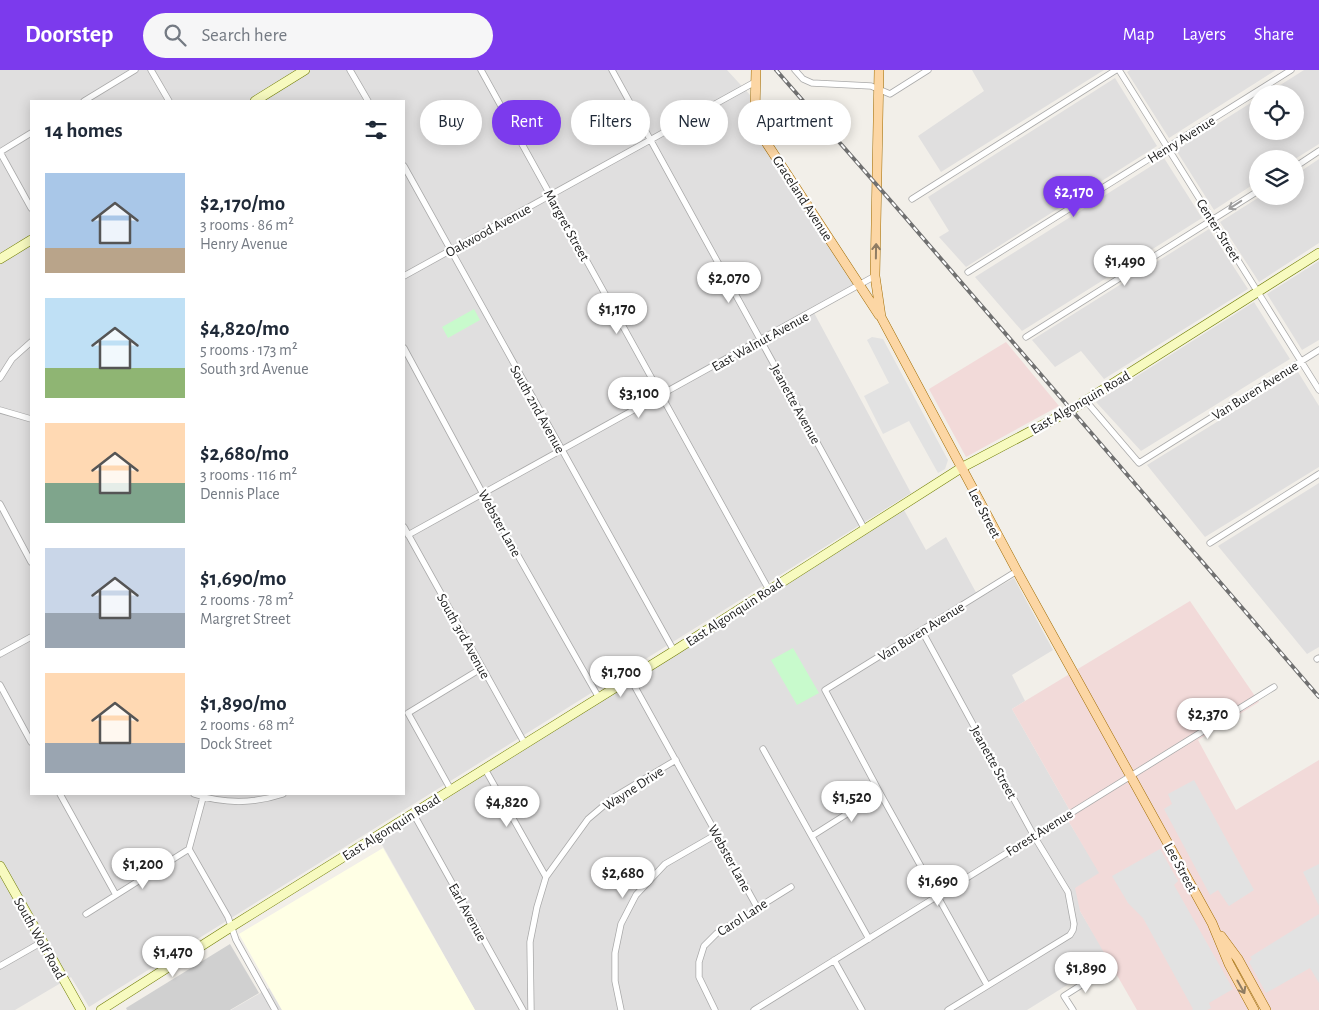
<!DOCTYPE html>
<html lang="en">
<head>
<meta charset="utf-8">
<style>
	body { margin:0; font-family:"Alegreya Sans",sans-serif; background:#f6f6f7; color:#1f2937; height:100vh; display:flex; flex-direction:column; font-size:19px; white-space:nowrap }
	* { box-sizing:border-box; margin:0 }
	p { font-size:16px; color:#747a83 }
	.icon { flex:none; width:28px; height:28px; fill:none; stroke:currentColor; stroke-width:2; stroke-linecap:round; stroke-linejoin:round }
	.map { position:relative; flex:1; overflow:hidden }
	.side { position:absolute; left:30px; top:30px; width:375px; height:695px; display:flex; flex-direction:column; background:#fff; border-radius:0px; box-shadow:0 2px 12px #0003 }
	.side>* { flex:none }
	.hud { position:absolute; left:420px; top:30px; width:475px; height:45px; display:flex; gap:10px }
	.tools { position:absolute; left:1249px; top:15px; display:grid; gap:10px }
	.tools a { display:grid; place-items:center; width:55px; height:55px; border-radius:50%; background:#fff; box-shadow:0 2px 12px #0003; font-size:25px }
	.price { position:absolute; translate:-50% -42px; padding:0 11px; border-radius:18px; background:#fff; color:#222; font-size:16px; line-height:32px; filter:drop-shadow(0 1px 2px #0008) }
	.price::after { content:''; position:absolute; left:50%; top:30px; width:15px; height:11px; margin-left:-8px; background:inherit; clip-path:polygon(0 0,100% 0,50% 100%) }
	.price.on { background:#7c3aed; color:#fff }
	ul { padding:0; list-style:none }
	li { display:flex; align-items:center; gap:15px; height:125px; padding:0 15px }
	li span { display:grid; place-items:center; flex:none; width:140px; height:100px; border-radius:0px; color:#555 }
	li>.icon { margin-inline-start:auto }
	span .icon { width:60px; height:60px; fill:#fffc; stroke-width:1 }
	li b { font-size:21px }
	h2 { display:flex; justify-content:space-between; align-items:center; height:60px; padding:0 15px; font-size:21px }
	.tag { padding:0 18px; border-radius:22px; background:#fff; box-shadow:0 2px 12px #0003; font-size:18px; line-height:45px }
	.tag.on { background:#7c3aed; color:#fff }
	header { display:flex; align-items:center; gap:30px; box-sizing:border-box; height:70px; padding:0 25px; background:#7c3aed; color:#fff }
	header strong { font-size:24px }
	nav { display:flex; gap:28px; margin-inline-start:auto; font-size:18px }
	.search { width:350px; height:45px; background:#f6f6f7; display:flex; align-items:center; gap:12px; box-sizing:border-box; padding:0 18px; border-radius:28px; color:#747a83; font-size:19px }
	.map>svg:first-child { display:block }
	.residential { fill:#e0dfdf; fill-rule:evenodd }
	.commercial { fill:#f2dad9 }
	.education { fill:#ffffe5 }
	.religious { fill:#d0d0d0 }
	.park { fill:#c8facc }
	.parking { fill:#e2e2e2 }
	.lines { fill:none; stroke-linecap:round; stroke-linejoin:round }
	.street-casing { stroke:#a9a9a9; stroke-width:7 }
	.secondary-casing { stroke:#707d05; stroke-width:10 }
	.primary-casing { stroke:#a06b00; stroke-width:10 }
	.street { stroke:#fff; stroke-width:5.5 }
	.secondary { stroke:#f7fabf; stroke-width:9 }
	.primary { stroke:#fcd6a4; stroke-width:9 }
	.rail-casing { stroke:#707070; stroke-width:4 }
	.rail { stroke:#fff; stroke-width:2; stroke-dasharray:5.5; stroke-linecap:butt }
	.oneway { stroke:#9c9c9c }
	.oneway2 { stroke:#8f7c63 }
	.labels { text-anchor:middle; stroke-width:4.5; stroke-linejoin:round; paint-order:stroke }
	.street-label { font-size:14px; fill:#222; stroke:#fff }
</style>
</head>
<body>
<header>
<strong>Doorstep</strong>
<div class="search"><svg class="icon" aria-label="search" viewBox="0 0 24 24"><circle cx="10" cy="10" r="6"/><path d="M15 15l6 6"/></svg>Search here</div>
<nav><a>Map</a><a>Layers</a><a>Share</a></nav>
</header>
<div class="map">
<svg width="1319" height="940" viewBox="0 0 1319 940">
	<rect width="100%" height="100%" fill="#f2efe9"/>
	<path class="residential" d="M 0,0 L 727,0 L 750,25 L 751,55 L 856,214 L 812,239 L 911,423 L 89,937 L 71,907 L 15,940 L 0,940 ZM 31,31 L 404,31 L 404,724 L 31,724 Z
		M 972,0 L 1104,0 L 941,102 L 918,66 L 984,21 Z
		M 1130,0 L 1276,0 L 1169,68 L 1127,2 Z
		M 1304,0 L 1319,0 L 1319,74 L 1295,89 L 1258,89 L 1257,112 L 1214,140 L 1176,80 L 1257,29 L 1258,61 L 1295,61 L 1295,24 L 1266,24 Z
		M 1115,8 L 1157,76 L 966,197 L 939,167 L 949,161 L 928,127 Z
		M 1164,88 L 1202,148 L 1022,261 L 975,207 Z
		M 1319,89 L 1319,173 L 1259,212 L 1220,152 L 1261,126 L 1295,126 L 1295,105 Z
		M 1209,159 L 1248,219 L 1104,309 L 1081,281 L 1055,297 L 1032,270 Z
		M 1319,191 L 1319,270 L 1302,280 L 1267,224 Z
		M 1254,232 L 1290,289 L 1141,381 L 1096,332 Z
		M 1298,302 L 1319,336 L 1319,397 L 1205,467 L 1147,395 Z
		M 1319,413 L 1319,577 L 1307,584 L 1218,476 Z
		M 904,440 L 926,480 L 946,467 L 979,528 L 1014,508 L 1053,580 L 1012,605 L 1025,631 L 1012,639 L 1069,739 L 1069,752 L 1100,803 L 1080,841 L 1109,889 L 1027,940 L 475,940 L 380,771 Z
		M 269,918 L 282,940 L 231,940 Z"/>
	<path class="commercial" d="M 1006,272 L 1059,336 L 966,387 L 929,319 Z
		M 1190,531 L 1259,632 L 1198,670 L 1236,740 L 1319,690 L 1319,940 L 1137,940 L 1080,841 L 1075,818 L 1099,803 L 1069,752 L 1069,739 L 1012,639 Z"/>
	<path class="education" d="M 383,778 L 475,940 L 282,940 L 239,864 Z"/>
	<path class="religious" d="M 230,874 L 259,923 L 230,940 L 127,940 L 126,938 Z"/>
	<path class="park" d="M 474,239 L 480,250 L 448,268 L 442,257 Z
		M 793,578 L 819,623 L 797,635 L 771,590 Z"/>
	<path class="parking" d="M 872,267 L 883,269 L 948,390 L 945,399 L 938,403 L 909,351 L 883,364 L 864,326 L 889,313 L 867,270 Z
		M 1194,710 L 1254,820 L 1229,836 L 1218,820 L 1210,825 L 1164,739 L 1172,734 L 1168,724 Z
		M 1160,779 L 1178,811 L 1174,815 L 1233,919 L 1209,933 L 1211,938 L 1207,940 L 1192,940 L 1193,939 L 1143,848 L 1128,833 L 1112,806 Z
		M 1319,794 L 1319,836 L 1303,802 Z
		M 1319,844 L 1319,913 L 1310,898 L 1266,923 L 1249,892 L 1252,889 L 1250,887 Z"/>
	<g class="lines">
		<defs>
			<path id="street" d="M 151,0 L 169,31
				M 350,0 L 368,31
				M 481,0 L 769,520
				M 612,0 L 864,458
				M 795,0 L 803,9 L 812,13 L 871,16 L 890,24 L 928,0
				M 1119,0 L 1319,320
				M 84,31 L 135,0
				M 0,82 L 31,138
				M 0,82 L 31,63
				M 404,96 L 674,581
				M 1295,97 L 1319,81
				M 912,129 L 1116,0
				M 968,202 L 1291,0
				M 404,206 L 755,12
				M 1026,267 L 1258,121
				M 404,278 L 483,424 L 599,628
				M 0,308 L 12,289 L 31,272
				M 1086,331 L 1139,393 L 1319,280
				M 0,340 L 31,349
				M 0,434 L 31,492
				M 404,457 L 525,674
				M 408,465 L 875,206
				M 1210,473 L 1319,404
				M 922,561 L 1034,766 L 1068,822 L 1074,854 L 1073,860 L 1070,865 L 948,940
				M 0,584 L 31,567
				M 1317,589 L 1319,588
				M 630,608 L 757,837
				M 0,615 L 31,672
				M 408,643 L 451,720
				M 408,643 L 482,598
				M 763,679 L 869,869
				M 485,699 L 546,807
				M 60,724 L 116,825
				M 194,724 C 224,734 253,734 283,724
				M 204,724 L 189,779 L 228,847 L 236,870 L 275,940
				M 413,743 L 523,940
				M 812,766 L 880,723
				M 86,844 L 189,779
				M 834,890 L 862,940
				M 0,896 L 42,872
				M 987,915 L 880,723 L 825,620 L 1017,501
				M 531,940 L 530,872 L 537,837 L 546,807 L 588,749 L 614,727 L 676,690
				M 621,940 L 615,911 L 615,883 L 621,854 L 636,825 L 665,794 L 717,764
				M 715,940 L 699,907 L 699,892 L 704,876 L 717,863 L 791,817
				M 754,940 L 1274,617
				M 1073,940 L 1064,926 L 1097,905"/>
			<path id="secondary" d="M 255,31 L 305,0
				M 0,189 L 31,170
				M 0,796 L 81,940
				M 101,940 L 231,857 L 674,581 L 961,398 L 1071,340 L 1319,183"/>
			<path id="primary" d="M 756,0 L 755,44 L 762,66 L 879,245
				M 879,0 L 875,206 L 881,247 L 1017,501 L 1212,853 L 1229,894 L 1254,940
				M 1221,866 L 1238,889 L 1266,940"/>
		</defs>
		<use href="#street" class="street-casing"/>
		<use href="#secondary" class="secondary-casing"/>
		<use href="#primary" class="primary-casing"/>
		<use href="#street" class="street"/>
		<use href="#secondary" class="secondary"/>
		<use href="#primary" class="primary"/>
		<defs>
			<path id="rail" d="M 776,0 L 904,146 L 1319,627"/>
		</defs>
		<use href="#rail" class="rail-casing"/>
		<use href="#rail" class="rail"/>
	</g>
	<defs><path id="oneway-shaft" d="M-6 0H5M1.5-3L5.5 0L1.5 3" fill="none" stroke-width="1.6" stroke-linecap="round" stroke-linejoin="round" transform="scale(1.25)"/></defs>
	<use class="oneway" href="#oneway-shaft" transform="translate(1235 135) rotate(147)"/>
	<g class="oneway2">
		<use href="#oneway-shaft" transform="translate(876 181) rotate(-89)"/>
		<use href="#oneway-shaft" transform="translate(1241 917) rotate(61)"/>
	</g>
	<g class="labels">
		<g class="street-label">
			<text transform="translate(1181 69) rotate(-32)" y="5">Henry Avenue</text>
			<text transform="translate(803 128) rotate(57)" y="5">Graceland Avenue</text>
			<text transform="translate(567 155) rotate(61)" y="5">Margret Street</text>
			<text transform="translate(488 160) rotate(-29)" y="5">Oakwood Avenue</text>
			<text transform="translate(1219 160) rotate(58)" y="5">Center Street</text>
			<text transform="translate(760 271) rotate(-29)" y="5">East Walnut Avenue</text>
			<text transform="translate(1255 320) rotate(-32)" y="5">Van Buren Avenue</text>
			<text transform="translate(1080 332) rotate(-30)" y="5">East Algonquin Road</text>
			<text transform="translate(796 334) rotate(61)" y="5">Jeanette Avenue</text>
			<text transform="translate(538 339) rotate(61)" y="5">South 2nd Avenue</text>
			<text transform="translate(985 443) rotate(62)" y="5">Lee Street</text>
			<text transform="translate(500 453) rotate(61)" y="5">Webster Lane</text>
			<text transform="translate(734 542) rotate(-33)" y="5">East Algonquin Road</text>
			<text transform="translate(921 561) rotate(-32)" y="5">Van Buren Avenue</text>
			<text transform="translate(464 566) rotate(61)" y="5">South 3rd Avenue</text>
			<text transform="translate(994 692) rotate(61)" y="5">Jeanette Street</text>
			<text transform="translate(633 718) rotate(-33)" y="5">Wayne Drive</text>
			<text transform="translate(391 757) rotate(-32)" y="5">East Algonquin Road</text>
			<text transform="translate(1039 762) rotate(-32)" y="5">Forest Avenue</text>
			<text transform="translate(730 788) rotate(61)" y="5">Webster Lane</text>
			<text transform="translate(1181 797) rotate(61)" y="5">Lee Street</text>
			<text transform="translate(468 842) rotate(61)" y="5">Earl Avenue</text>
			<text transform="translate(742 847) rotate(-33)" y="5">Carol Lane</text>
			<text transform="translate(40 868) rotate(61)" y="5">South Wolf Road</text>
		</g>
	</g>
</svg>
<div class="tools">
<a><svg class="icon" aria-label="locate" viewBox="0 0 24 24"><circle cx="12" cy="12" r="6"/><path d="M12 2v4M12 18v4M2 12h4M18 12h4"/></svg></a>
<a><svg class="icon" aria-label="layers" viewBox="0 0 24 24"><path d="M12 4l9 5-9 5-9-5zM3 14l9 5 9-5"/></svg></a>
</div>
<b class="price on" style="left:1074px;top:148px">$2,170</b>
<b class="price" style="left:1125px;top:217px">$1,490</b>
<b class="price" style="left:729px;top:234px">$2,070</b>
<b class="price" style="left:617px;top:265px">$1,170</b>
<b class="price" style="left:639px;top:349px">$3,100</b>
<b class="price" style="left:621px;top:628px">$1,700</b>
<b class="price" style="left:1208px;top:670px">$2,370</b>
<b class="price" style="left:852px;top:753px">$1,520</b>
<b class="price" style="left:507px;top:758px">$4,820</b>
<b class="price" style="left:143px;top:820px">$1,200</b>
<b class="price" style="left:623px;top:829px">$2,680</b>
<b class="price" style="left:938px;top:837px">$1,690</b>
<b class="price" style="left:173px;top:908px">$1,470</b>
<b class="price" style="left:1086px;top:924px">$1,890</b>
<div class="hud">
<a class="tag">Buy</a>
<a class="tag on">Rent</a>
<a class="tag">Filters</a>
<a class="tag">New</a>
<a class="tag">Apartment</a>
</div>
<section class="side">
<h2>14 homes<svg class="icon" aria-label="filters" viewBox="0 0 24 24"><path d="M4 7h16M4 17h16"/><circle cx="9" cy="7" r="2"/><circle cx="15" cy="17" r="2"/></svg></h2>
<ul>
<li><span style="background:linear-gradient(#a9c7e8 75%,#b9a48a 0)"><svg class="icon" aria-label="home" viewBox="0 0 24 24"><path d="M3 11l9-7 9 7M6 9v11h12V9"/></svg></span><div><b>$2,170/mo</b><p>3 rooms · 86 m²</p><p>Henry Avenue</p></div></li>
<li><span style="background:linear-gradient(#bfe0f5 70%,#8fb573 0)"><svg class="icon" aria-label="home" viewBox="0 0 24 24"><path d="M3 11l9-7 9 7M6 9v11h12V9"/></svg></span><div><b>$4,820/mo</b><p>5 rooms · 173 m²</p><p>South 3rd Avenue</p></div></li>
<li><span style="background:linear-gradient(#ffd9b3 60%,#7fa58c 0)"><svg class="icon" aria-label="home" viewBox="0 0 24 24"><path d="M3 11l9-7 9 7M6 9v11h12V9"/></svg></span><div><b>$2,680/mo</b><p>3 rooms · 116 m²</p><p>Dennis Place</p></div></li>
<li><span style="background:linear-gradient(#c9d6e8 65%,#9aa5b1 0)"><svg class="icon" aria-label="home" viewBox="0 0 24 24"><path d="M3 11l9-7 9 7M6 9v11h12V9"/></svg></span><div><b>$1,690/mo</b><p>2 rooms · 78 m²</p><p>Margret Street</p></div></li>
<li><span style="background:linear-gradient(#ffd9b3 70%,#9aa5b1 0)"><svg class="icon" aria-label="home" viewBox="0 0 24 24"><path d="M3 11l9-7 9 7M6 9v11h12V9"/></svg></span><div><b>$1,890/mo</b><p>2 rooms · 68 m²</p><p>Dock Street</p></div></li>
</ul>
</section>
</div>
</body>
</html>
